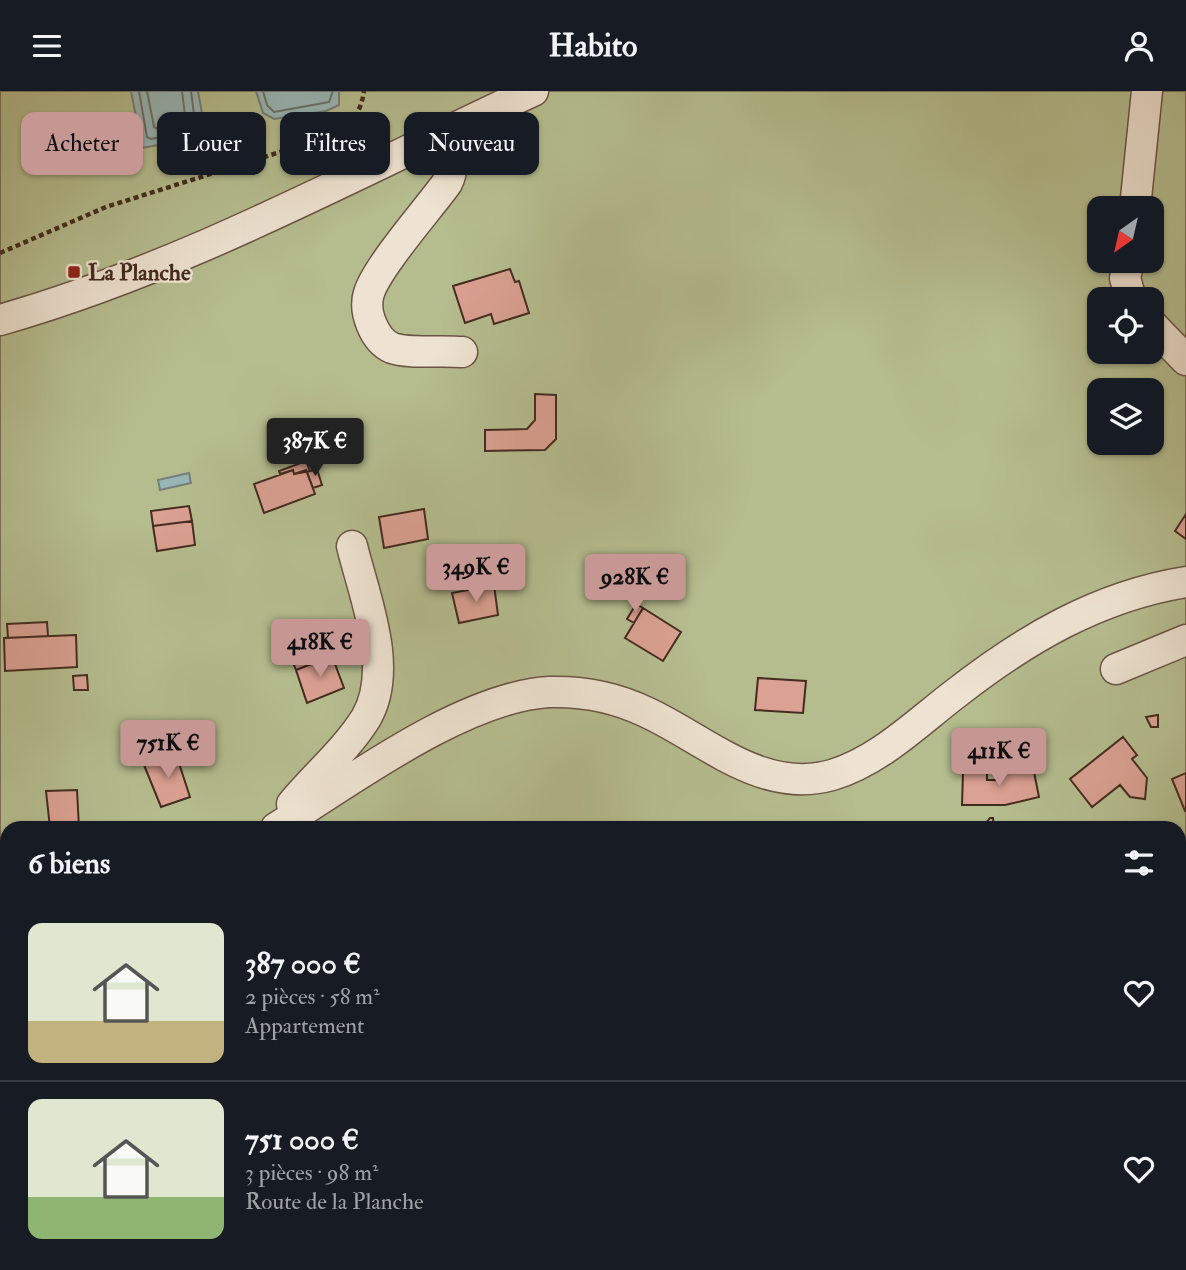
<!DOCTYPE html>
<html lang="fr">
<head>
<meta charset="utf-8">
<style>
	body { margin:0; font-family:"IM FELL Double Pica",serif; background:#20242c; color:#f1f3f6; height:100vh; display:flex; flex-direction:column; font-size:26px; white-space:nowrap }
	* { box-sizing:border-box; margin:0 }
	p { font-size:23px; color:#9ea1a6 }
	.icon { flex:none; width:38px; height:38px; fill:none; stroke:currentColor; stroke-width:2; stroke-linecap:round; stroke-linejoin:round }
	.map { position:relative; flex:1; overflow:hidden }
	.details { position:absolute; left:0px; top:730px; width:1186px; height:450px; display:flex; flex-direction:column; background:#171b24; border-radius:21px 21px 0 0; box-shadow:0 2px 5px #0004 }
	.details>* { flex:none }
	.guide { position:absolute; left:21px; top:21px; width:700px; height:63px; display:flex; gap:14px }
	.needle { width:46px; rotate:214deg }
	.tools { position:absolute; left:1087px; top:105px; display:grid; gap:14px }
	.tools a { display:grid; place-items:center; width:77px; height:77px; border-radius:14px; background:#171b24; box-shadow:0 2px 5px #0004; font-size:35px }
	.price { position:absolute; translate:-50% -60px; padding:0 16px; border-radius:7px; background:#c59692; color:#111; font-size:23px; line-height:46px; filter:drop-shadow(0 2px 4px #0008) }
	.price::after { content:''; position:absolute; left:50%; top:42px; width:21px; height:16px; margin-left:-10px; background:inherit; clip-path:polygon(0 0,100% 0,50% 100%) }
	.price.selected { background:#222; color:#fff }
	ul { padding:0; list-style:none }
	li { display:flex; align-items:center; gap:21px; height:175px; padding:0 28px }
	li+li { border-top:2px solid #363941 }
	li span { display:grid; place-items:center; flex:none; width:196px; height:140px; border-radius:14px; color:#555 }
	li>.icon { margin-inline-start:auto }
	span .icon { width:84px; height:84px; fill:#fffc; stroke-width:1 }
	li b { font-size:30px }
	h2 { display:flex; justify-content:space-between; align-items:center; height:84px; padding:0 28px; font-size:30px }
	.pill { padding:0 24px; border-radius:14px; background:#171b24; box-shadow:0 2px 5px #0004; font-size:24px; line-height:63px }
	.pill.selected { background:#c59692; color:#111 }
	header { display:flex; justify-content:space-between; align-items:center; height:91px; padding:0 28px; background:#171b24; font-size:32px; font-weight:800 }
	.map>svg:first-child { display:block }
	.green { fill:#b5bd8f; stroke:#7c7457; stroke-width:2; fill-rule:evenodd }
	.water { fill:#98b7b7; stroke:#767f7a; stroke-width:2 }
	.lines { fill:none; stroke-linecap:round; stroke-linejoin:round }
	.shore { stroke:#6e716b; stroke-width:2 }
	.building { fill:#dba193; stroke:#432b1f; stroke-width:2 }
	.minor-casing { stroke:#6c5546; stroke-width:33 }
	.path { stroke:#432b1f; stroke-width:4.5; stroke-dasharray:5 3.5; stroke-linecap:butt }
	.minor { stroke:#eee3d2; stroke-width:30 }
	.poi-dot { fill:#8f2418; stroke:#eee3d2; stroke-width:2.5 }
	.labels { text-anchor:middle; stroke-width:5; stroke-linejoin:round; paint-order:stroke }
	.poi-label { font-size:23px; font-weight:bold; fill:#432b1f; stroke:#eee3d2; text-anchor:start }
</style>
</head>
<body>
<header><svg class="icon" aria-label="menu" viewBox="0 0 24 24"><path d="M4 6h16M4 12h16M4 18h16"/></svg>Habito<svg class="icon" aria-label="person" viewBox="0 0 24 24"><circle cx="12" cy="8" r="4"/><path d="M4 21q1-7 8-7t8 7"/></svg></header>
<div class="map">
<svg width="1186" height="1179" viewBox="0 0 1186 1179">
	<rect width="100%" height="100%" fill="#e5d4b9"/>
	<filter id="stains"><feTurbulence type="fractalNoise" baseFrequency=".00286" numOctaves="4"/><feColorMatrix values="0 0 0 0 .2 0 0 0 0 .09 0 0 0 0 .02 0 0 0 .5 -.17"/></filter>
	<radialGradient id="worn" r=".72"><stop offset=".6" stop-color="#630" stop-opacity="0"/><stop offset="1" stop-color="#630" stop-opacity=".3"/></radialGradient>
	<path class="green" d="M 0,0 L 1186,0 L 1186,1179 L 0,1179 ZM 1099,117 L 1152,117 L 1152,170 L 1099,170 ZM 1099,208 L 1152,208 L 1152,261 L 1099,261 ZM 1099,299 L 1152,299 L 1152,352 L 1099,352 ZM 7,737 L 1180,737 L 1180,1172 L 7,1172 Z"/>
	<path class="water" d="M 131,0 L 198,0 L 206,45 L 142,57 Z
		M 256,0 L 339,0 L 339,14 L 326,20 L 274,28 L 263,22 Z
		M 189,382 L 191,392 L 160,399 L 158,389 Z"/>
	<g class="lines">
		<path class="shore" d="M 139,0 L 147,46 L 151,48 L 196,39 L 191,0
			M 147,0 L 154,36 L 158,38 L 186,32 L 182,0
			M 263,0 L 267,14 L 274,21 L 329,11 L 333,0"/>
	</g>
	<path class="building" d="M 510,178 L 515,191 L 519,190 L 529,222 L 494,233 L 491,223 L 465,232 L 453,195 Z
		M 535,303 L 556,304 L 556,348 L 545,359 L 485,360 L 485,339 L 527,338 L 535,329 Z
		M 306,370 L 310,380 L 294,383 L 293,379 L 280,383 L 279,380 Z
		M 317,378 L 322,394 L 313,397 L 307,381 Z
		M 293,379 L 294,383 L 306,379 L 315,403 L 264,422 L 254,393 Z
		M 189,415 L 192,430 L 153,435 L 151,420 Z
		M 424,418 L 428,448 L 384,457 L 379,426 Z
		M 1186,423 L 1186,448 L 1175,440 Z
		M 192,430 L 195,454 L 157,460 L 153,435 Z
		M 494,494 L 498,524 L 459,532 L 452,502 Z
		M 636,513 L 643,517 L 634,532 L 627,528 Z
		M 643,517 L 681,541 L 663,570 L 625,547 Z
		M 47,531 L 48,545 L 8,547 L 7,533 Z
		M 76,544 L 77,576 L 5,580 L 4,547 Z
		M 329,555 L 332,565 L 296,579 L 292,569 Z
		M 332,565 L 344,597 L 307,612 L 296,579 Z
		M 87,584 L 88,599 L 74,599 L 73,585 Z
		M 758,587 L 806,590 L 803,622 L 755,619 Z
		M 1158,624 L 1158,636 L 1151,636 L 1146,626 Z
		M 1123,646 L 1137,664 L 1132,668 L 1147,687 L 1145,708 L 1130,706 L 1120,694 L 1092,716 L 1070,688 Z
		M 176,663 L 190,706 L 161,716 L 144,674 Z
		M 1033,676 L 1039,706 L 1005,714 L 962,714 L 963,682 L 987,682 L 987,689 L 1002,689 L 1002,682 Z
		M 1186,682 L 1186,720 L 1185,720 L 1172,688 Z
		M 77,699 L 79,737 L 50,737 L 46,700 Z
		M 990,727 L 993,727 L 994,737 L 982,737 Z
		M 5,1159 L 7,1172 L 76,1172 L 77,1179 L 7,1179 Z"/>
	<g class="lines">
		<defs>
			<path id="minor" d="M 441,44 C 450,62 456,74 447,92 C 429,117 377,176 369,202 C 363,220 374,249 392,257 C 408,263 443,259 462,261
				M 1135,117 L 1147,0
				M 1129,170 L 1125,187 L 1131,208
				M 0,229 C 186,176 358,81 533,0
				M 1152,234 L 1186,269
				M 1116,578 L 1186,549
				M 292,713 C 316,684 346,659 366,627 C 395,578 364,505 352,455
				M 276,737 C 349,691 463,606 549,601 C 583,600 615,606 646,621 C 705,648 762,704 832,684 C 879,670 917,632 955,603 C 1024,549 1098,505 1186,491
				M 0,898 L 7,894"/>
		</defs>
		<use href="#minor" class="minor-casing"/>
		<path class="path" d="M 0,162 L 106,116 L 337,43 C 353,30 361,21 364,0
			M 1180,1050 L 1186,1049
			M 281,1179 L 309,1172"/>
		<use href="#minor" class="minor"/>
	</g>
	<rect class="poi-dot" x="67" y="174" width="14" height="14" rx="3.5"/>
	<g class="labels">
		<g class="poi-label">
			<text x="88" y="189">La Planche</text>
		</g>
	</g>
	<rect width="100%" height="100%" filter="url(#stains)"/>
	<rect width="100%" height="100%" fill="url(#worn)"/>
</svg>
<div class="tools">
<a><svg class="needle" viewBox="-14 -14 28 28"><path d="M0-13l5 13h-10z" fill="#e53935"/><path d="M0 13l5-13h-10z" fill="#9ea1a6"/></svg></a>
<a><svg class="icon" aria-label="locate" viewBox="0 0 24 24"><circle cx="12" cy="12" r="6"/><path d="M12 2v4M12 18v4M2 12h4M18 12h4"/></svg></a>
<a><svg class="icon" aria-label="layers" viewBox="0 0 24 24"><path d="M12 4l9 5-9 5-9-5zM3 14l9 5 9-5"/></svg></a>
</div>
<b class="price selected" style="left:315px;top:387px">387K €</b>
<b class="price" style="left:476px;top:513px">349K €</b>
<b class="price" style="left:635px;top:523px">928K €</b>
<b class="price" style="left:320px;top:588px">418K €</b>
<b class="price" style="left:168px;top:689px">751K €</b>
<b class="price" style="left:999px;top:697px">411K €</b>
<div class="guide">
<a class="pill selected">Acheter</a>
<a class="pill">Louer</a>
<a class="pill">Filtres</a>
<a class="pill">Nouveau</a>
</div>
<section class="details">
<h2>6 biens<svg class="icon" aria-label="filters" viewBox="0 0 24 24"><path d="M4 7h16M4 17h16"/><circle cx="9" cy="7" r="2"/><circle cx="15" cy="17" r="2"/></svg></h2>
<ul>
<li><span style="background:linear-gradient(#dfe7d0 70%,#c2b280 0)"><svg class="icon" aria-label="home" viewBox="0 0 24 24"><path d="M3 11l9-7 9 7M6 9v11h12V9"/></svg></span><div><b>387 000 €</b><p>2 pièces · 58 m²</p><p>Appartement</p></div><svg class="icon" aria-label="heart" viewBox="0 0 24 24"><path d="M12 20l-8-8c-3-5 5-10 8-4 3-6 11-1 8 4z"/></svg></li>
<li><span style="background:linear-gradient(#dfe7d0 70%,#8fb573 0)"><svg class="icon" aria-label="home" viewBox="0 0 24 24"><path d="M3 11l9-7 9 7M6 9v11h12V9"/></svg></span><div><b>751 000 €</b><p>3 pièces · 98 m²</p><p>Route de la Planche</p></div><svg class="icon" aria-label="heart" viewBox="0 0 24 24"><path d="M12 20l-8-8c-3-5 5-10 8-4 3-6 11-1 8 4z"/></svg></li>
</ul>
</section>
</div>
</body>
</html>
